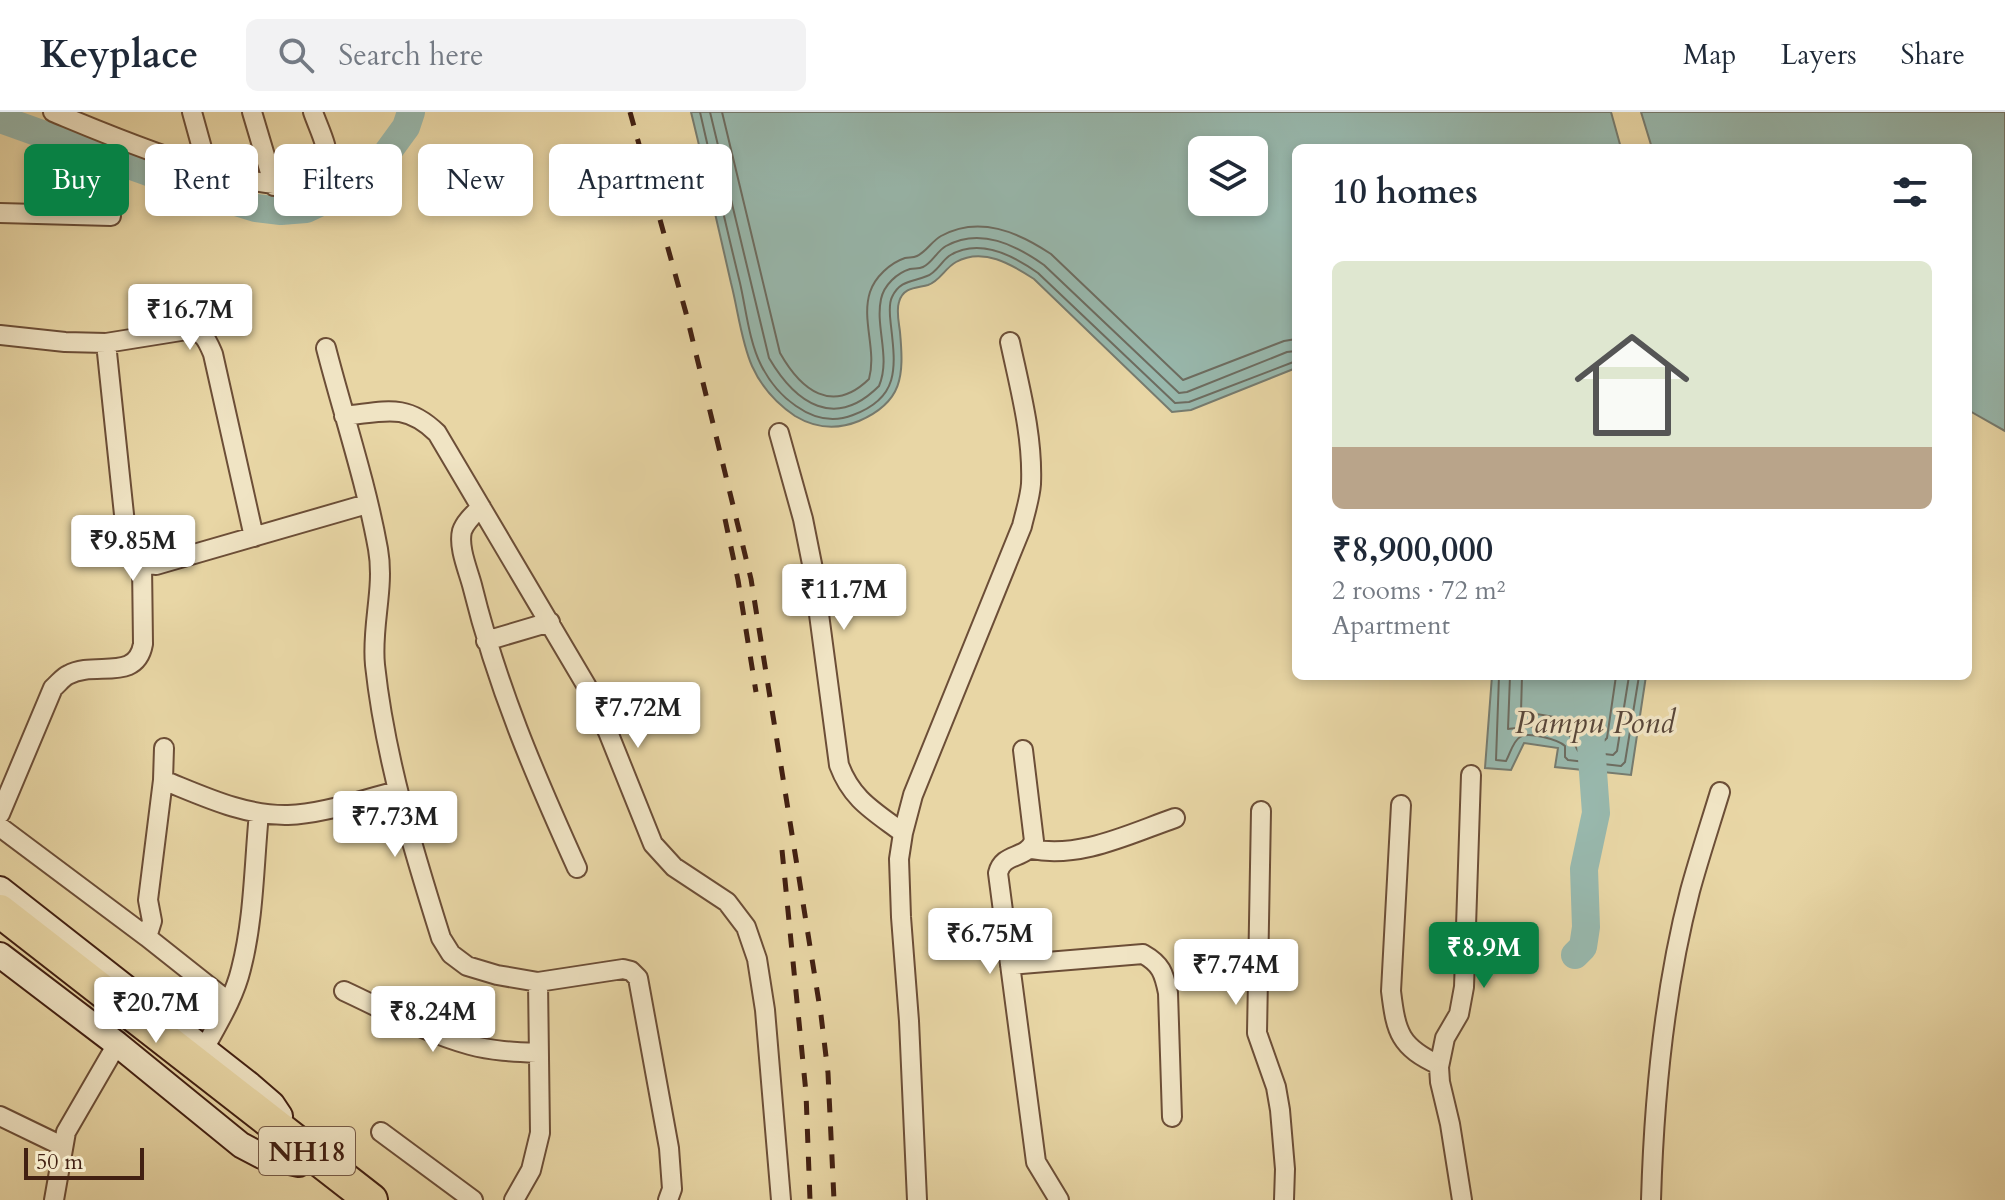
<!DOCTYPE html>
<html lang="en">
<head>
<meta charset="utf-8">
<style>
	body { margin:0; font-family:Cardo,serif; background:#f2f2f3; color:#1f2937; height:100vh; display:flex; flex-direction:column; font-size:30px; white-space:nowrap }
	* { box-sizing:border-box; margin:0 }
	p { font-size:26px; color:#747a83 }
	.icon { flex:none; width:44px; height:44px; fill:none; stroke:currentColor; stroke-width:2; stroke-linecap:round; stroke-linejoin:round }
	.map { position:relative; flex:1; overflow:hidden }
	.drawer { position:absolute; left:1292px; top:32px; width:680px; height:536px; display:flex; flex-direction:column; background:#fff; border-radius:12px; box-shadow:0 4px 12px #0003 }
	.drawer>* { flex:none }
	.banner { position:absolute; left:24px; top:32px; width:760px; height:72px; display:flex; gap:16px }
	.controls { position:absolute; left:1188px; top:24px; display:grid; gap:16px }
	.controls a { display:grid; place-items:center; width:80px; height:80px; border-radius:12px; background:#fff; box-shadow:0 4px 12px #0003; font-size:40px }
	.scale { position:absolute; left:24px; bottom:20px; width:120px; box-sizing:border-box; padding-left:8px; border:4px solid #422012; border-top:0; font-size:22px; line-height:28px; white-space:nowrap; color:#422012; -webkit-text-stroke:6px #f0e4c4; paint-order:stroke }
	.price { position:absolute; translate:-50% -68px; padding:0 18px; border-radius:8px; background:#fff; color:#222; font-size:26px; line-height:52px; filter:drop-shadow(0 2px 4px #0008) }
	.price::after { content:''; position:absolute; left:50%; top:48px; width:24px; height:18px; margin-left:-12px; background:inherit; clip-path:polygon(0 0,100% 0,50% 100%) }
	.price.on { background:#0b8043; color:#fff }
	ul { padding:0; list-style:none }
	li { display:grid; align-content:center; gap:16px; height:424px; padding:0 40px }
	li+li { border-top:2px solid #e0e1e3 }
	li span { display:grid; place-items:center; height:248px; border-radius:12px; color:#555 }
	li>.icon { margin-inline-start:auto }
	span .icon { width:144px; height:144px; fill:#fffc; stroke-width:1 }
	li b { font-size:34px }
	h2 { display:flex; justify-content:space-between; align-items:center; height:96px; padding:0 40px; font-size:34px }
	.pill { padding:0 28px; border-radius:12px; background:#fff; box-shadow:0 4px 12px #0003; font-size:28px; line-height:72px }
	.pill.on { background:#0b8043; color:#fff }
	header { display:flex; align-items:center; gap:48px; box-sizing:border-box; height:112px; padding:0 40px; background:#fff; border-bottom:2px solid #e0e1e3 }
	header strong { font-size:38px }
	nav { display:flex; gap:44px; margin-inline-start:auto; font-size:28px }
	.search { width:560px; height:72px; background:#f2f2f3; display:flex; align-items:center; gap:20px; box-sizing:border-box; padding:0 28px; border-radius:12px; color:#747a83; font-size:30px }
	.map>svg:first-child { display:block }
	.water { fill:#98b8ad; stroke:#767b6f; stroke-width:2; fill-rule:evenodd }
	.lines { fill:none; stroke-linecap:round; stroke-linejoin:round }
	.shore { stroke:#6d6c60; stroke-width:2 }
	.river { stroke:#98b8ad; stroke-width:28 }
	.street-casing { stroke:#6c4e37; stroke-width:22 }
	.secondary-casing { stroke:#422012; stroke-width:28 }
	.highway-casing { stroke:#422012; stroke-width:36 }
	.street { stroke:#f0e4c4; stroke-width:18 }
	.secondary { stroke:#f0e4c4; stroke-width:24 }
	.highway { stroke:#e8d6a5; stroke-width:32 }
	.rail { stroke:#422012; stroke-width:5; stroke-dasharray:14 14; stroke-linecap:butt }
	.labels { text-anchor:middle; stroke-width:7; stroke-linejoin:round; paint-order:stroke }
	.shield { fill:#f0e4c4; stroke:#765b47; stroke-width:2 }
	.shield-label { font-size:28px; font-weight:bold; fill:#422012 }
	.water-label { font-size:32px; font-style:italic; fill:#584639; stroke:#f0e4c4 }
</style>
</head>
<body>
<header>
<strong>Keyplace</strong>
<div class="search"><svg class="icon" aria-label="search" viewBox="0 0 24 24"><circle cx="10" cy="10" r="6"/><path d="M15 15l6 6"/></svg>Search here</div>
<nav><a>Map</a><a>Layers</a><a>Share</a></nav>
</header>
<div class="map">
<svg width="2005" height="1088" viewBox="0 0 2005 1088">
	<rect width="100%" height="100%" fill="#e8d6a5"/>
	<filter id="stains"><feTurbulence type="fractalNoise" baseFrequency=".0025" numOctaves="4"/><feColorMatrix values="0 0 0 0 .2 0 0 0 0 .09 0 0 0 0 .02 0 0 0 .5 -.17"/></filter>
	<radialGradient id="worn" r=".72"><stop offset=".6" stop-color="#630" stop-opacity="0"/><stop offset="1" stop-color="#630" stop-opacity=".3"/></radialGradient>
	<path class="water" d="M 691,0 L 1611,0 L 1621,36 L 1296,36 L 1296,256 L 1191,298 L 1172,300 L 1034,167 C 1011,152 983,135 956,150 C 945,156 940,169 928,173 C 916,176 903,175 899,190 C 896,199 899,211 900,220 C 904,264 903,290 859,309 C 837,318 815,316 795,304 C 777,292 761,274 752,254 C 741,229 738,198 731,171 C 718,114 705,57 691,0 ZM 1202,38 L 1254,38 L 1254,90 L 1202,90 Z
		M 1641,0 L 2005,0 L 2005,319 L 1968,298 L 1968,36 L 1652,36 Z
		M 1492,564 L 1646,564 L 1631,663 L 1555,655 L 1558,636 L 1524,631 L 1511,658 L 1485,656 Z"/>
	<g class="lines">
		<path class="shore" d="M 700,0 C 713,57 726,114 740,171 C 746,197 749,229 761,253 C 769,269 781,284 796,294 C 813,306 833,311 853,303 C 899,286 896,257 891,214 C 890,205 888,193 892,185 C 900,168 913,170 927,164 C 936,161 941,150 949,144 C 979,125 1013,143 1038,161 L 1175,291 L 1189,290 L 1296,249
			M 710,0 L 769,246 C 796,292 835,318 879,274 C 891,246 875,215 881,187 C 884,173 897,161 910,157 C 915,156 919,157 923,155 C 932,151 937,139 946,134 C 980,115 1016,133 1044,153 L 1179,281 L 1187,280 L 1287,240 L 1296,239
			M 722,0 L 780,241 C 801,278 832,303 869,267 C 877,238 861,208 870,180 C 875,165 890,151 905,146 C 909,145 913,146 917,144 C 926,140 932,129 941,124 C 979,103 1018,120 1051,142 L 1183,268 L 1284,229 L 1296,227
			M 1499,564 L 1496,648 L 1506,649 C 1510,642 1513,629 1520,625 C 1528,619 1559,628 1565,634 L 1565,645 L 1568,648 L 1621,654 L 1625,650 L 1639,564
			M 1510,564 L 1508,617 C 1524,615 1552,610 1568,622 C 1573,626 1575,634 1578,639 L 1613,643 L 1617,639 L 1629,564
			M 1522,564 L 1521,600 C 1547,604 1572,603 1587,628 L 1603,630 L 1607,626 L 1616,564"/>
		<path class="river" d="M 0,7 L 207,81 L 256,96 L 281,99 L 306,97 L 353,75 L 379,52 L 406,15 L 411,0
			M 1575,843 L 1583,835 L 1586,815 L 1584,757 L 1596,701 L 1586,564"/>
		<defs>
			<path id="street" d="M 53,0 C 88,14 315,115 327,53 C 330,37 318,15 313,0
				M 192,0 L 208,58
				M 252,0 L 274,74
				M 0,101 L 111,104
				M 0,223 L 65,230 L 106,231 L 187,218 C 204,219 207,228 213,242 L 254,425
				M 106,231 L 127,431 C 133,447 139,452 156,453 L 367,392
				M 326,236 C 343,302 366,370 378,437 C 385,476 371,514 375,553 C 385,646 413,737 441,826 L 451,842 L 467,854 L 497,863 L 538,870 L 623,857 L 631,859 L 638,866 L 669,1036 L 672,1077 L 668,1088
				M 344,304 C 384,300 405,290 437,321 L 586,573 L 608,620 L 653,732 L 674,755 L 727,790 L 746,815 L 757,847 L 765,898 L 781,1088
				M 779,321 L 803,407 L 813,457 L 839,653 C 852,688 874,699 903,721
				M 481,395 C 474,402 465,410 462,419 C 458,435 468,458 472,473 C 497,575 534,661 577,756
				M 486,529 L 550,510
				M 1023,638 L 1034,729 C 1026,748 1003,740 998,761 L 1036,1050 L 1059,1088
				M 163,668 C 203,684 244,704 288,703 C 324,702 363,687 398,679
				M 1401,693 L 1391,879 C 1396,921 1400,935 1439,953
				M 1261,699 L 1257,921 L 1276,975 L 1280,998 L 1285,1057 L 1284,1088
				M 0,702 L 53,576 C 58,572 63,565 68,563 C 95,548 136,571 143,532 L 142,452
				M 0,715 L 147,825 L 152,809 L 148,788 L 163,668 L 164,636
				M 1031,737 C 1080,747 1129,722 1175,706
				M 147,825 L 229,890
				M 1010,853 L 1143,842 C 1161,852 1164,861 1168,881 L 1172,1005
				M 344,879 C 385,898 426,921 470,933 C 492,939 515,940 537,941
				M 204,937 C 218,911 234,886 241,857 C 254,807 254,752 259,701
				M 0,1004 L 62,1034
				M 381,1020 L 473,1088
				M 54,1088 L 66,1020 L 117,932
				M 514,1088 L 531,1058 L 540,1021 L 538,870
				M 917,1088 L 909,909 L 901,805 L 899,747 L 903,721 L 913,683 L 1022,414 C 1025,401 1030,386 1031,372 C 1033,324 1020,277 1010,230
				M 1462,1088 L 1450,1012 L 1440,970 L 1439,955 L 1445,926 L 1459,902 L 1464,875 L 1471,663
				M 1651,1088 C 1654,985 1664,879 1690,779 C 1699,746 1710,713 1720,680"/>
			<path id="secondary" d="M 0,777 L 250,973 L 272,992 L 280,1004
				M 0,843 L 117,932 L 241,1033 L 262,1044 L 299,1052"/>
			<path id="highway" d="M 0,799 L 371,1088"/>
		</defs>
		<use href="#street" class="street-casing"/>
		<use href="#secondary" class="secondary-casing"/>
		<use href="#highway" class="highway-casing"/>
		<use href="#street" class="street"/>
		<use href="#secondary" class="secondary"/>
		<use href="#highway" class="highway"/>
		<path class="rail" d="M 630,0 L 686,201 L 751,467 L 821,903 L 828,961 L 834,1088
			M 725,407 L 738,468 L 756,580
			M 782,738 L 806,981 L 810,1088"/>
	</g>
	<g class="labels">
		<rect class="shield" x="259" y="1015" width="96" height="48" rx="6"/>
		<g class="shield-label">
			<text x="307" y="1049">NH18</text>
		</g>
		<g class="water-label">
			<text x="1595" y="621">Pampu Pond</text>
		</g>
	</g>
	<rect width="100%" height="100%" filter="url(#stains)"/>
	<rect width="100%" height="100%" fill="url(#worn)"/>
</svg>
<div class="controls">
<a><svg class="icon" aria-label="layers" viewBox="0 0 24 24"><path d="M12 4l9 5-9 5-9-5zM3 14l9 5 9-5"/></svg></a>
</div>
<div class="scale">50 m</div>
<b class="price" style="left:190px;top:240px">₹16.7M</b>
<b class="price" style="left:133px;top:471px">₹9.85M</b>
<b class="price" style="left:844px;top:520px">₹11.7M</b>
<b class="price" style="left:638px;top:638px">₹7.72M</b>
<b class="price" style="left:395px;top:747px">₹7.73M</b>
<b class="price" style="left:990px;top:864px">₹6.75M</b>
<b class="price on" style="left:1484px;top:878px">₹8.9M</b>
<b class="price" style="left:1236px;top:895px">₹7.74M</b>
<b class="price" style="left:156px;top:933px">₹20.7M</b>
<b class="price" style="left:433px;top:942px">₹8.24M</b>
<div class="banner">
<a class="pill on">Buy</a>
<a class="pill">Rent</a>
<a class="pill">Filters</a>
<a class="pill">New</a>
<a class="pill">Apartment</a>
</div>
<section class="drawer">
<h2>10 homes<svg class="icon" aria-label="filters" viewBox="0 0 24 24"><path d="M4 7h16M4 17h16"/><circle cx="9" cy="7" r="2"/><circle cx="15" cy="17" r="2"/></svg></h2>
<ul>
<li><span style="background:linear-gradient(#dfe7d0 75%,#b9a48a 0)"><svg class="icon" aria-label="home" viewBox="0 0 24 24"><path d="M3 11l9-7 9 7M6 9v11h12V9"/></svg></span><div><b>₹8,900,000</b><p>2 rooms · 72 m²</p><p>Apartment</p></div></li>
</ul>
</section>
</div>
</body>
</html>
